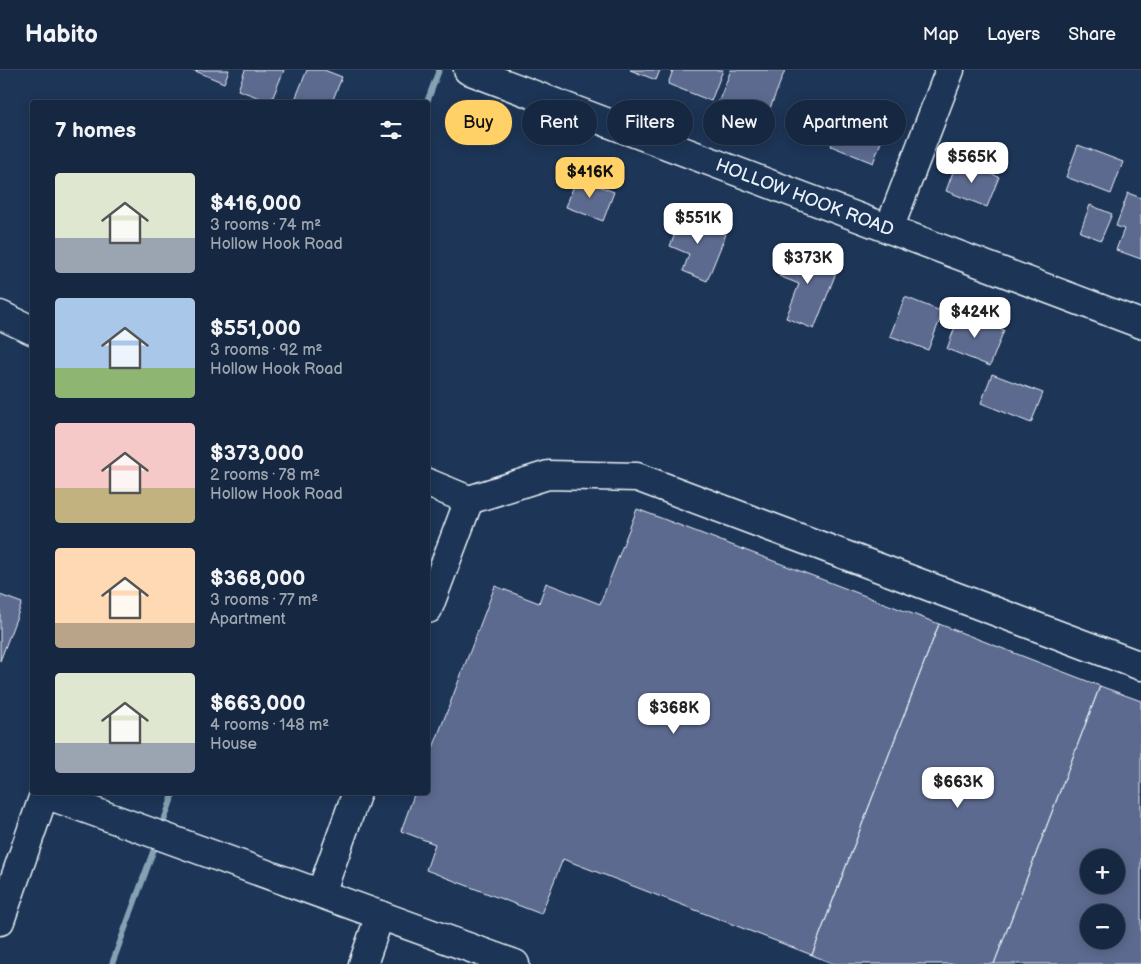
<!DOCTYPE html>
<html lang="en">
<head>
<meta charset="utf-8">
<style>
	body { margin:0; font-family:"Balsamiq Sans",sans-serif; background:#1f3048; color:#f1f3f6; height:100vh; display:flex; flex-direction:column; font-size:19px; white-space:nowrap }
	* { box-sizing:border-box; margin:0 }
	p { font-size:16px; color:#9ea6b1 }
	.icon { flex:none; width:28px; height:28px; fill:none; stroke:currentColor; stroke-width:2; stroke-linecap:round; stroke-linejoin:round }
	.map { position:relative; flex:1; overflow:hidden }
	.drawer { position:absolute; left:30px; top:30px; width:400px; height:695px; display:flex; flex-direction:column; background:#162841; border-radius:5px; box-shadow:0 2px 12px #0003,0 0 0 1px #35445a }
	.drawer>* { flex:none }
	.top-card { position:absolute; left:445px; top:30px; width:475px; height:45px; display:flex; gap:10px }
	.tools { position:absolute; left:1080px; top:779px; display:grid; gap:10px }
	.tools a { display:grid; place-items:center; width:45px; height:45px; border-radius:50%; background:#162841; box-shadow:0 2px 12px #0003,0 0 0 1px #35445a; font-size:25px }
	.price { position:absolute; translate:-50% -42px; padding:0 11px; border-radius:10px; background:#fff; color:#222; font-size:16px; line-height:32px; filter:drop-shadow(0 1px 2px #0008) }
	.price::after { content:''; position:absolute; left:50%; top:30px; width:15px; height:11px; margin-left:-8px; background:inherit; clip-path:polygon(0 0,100% 0,50% 100%) }
	.price.on { background:#ffd166; color:#111 }
	ul { padding:0; list-style:none }
	li { display:flex; align-items:center; gap:15px; height:125px; padding:0 25px }
	li span { display:grid; place-items:center; flex:none; width:140px; height:100px; border-radius:5px; color:#555 }
	li>.icon { margin-inline-start:auto }
	span .icon { width:60px; height:60px; fill:#fffc; stroke-width:1 }
	li b { font-size:21px }
	h2 { display:flex; justify-content:space-between; align-items:center; height:60px; padding:0 25px; font-size:21px }
	.chip { padding:0 18px; border-radius:22px; background:#162841; box-shadow:0 2px 12px #0003,0 0 0 1px #35445a; font-size:18px; line-height:45px }
	.chip.on { background:#ffd166; color:#111 }
	header { display:flex; align-items:center; gap:30px; box-sizing:border-box; height:70px; padding:0 25px; background:#162841; border-bottom:1px solid #35445a }
	header strong { font-size:24px }
	nav { display:flex; gap:28px; margin-inline-start:auto; font-size:18px }
	.map>svg:first-child { display:block }
	.lines { fill:none; stroke-linecap:round; stroke-linejoin:round }
	.stream { stroke:#84a2b4; stroke-width:6 }
	.building { fill:#5c6b8f; stroke:#e8f1f8; fill-rule:evenodd }
	.minor-casing { stroke:#e8f1f8; stroke-width:31 }
	.minor { stroke:#1d3557; stroke-width:28 }
	.labels { text-anchor:middle; stroke-width:4.5; stroke-linejoin:round; paint-order:stroke }
	.street-label { font-size:18px; fill:#e8f1f8; stroke:#1d3557 }
</style>
</head>
<body>
<header>
<strong>Habito</strong>
<nav><a>Map</a><a>Layers</a><a>Share</a></nav>
</header>
<div class="map">
<svg width="1141" height="894" viewBox="0 0 1141 894">
	<rect width="100%" height="100%" fill="#1d3557"/>
	<filter id="ink" filterUnits="userSpaceOnUse"><feTurbulence type="fractalNoise" baseFrequency=".02" numOctaves="2"/><feDisplacementMap in="SourceGraphic" scale="10" xChannelSelector="R" yChannelSelector="G"/><feConvolveMatrix kernelMatrix="1 2 1 2 8 2 1 2 1" color-interpolation-filters="sRGB"/></filter>
	<g filter="url(#ink)">
		<g class="lines">
			<path class="stream" d="M 427,32 L 439,0
				M 161,759 L 174,722
				M 112,894 L 157,771"/>
		</g>
		<path class="building" d="M 193,0 L 229,0 L 224,13 Z
			M 245,0 L 284,0 L 271,32 L 238,20 Z
			M 307,0 L 324,0 L 342,7 L 332,32 L 294,32 Z
			M 630,0 L 660,0 L 656,10 Z
			M 673,0 L 723,0 L 711,31 L 668,14 Z
			M 731,0 L 785,0 L 765,51 L 718,33 Z
			M 842,48 L 884,64 L 873,93 L 831,76 Z
			M 1078,75 L 1123,92 L 1111,124 L 1066,107 Z
			M 957,91 L 999,107 L 987,137 L 946,121 Z
			M 577,107 L 614,122 L 603,151 L 566,137 Z
			M 1128,123 L 1141,128 L 1141,189 L 1116,180 L 1124,159 L 1116,156 Z
			M 1090,135 L 1112,144 L 1101,170 L 1080,162 Z
			M 685,140 L 702,147 L 699,153 L 726,164 L 707,211 L 683,201 L 689,184 L 670,176 Z
			M 790,176 L 839,195 L 814,259 L 786,248 L 799,214 L 779,206 Z
			M 905,227 L 943,242 L 928,280 L 890,266 Z
			M 960,243 L 1004,260 L 990,296 L 947,279 Z
			M 992,304 L 1043,323 L 1031,353 L 981,333 Z
			M 637,439 L 939,554 L 812,885 L 563,789 L 541,844 L 426,800 L 435,774 L 401,761 L 415,722 L 428,722 L 428,691 L 495,516 L 539,533 L 546,513 L 600,534 Z
			M 0,525 L 22,533 L 0,591 Z
			M 939,554 L 1100,616 L 994,894 L 834,894 L 812,885 Z
			M 1100,616 L 1141,631 L 1141,894 L 994,894 ZM 1089,788 L 1116,788 L 1116,815 L 1089,815 ZM 1089,842 L 1116,842 L 1116,870 L 1089,870 Z"/>
		<g class="lines">
			<defs>
				<g id="minor">
					<path id="s1" d="M 468,0 L 1141,254"/>
					<path d="M 889,159 L 950,0"/>
					<path d="M 0,245 L 32,260"/>
					<path d="M 428,413 L 469,430 L 548,405 L 637,407 L 1141,596"/>
					<path d="M 428,539 L 469,430"/>
					<path d="M 45,724 L 515,894"/>
					<path d="M 321,823 L 357,722"/>
					<path d="M 0,851 L 45,722"/>
					<path d="M 363,894 L 380,845"/>
				</g>
			</defs>
			<use href="#minor" class="minor-casing"/>
			<use href="#minor" class="minor"/>
		</g>
	</g>
	<g class="labels">
		<g class="street-label">
			<text dy="6" stroke="none"><textPath href="#s1" startOffset="360">HOLLOW HOOK ROAD</textPath></text>
		</g>
	</g>
</svg>
<div class="tools">
<a>+</a>
<a>−</a>
</div>
<b class="price" style="left:972px;top:114px">$565K</b>
<b class="price on" style="left:590px;top:129px">$416K</b>
<b class="price" style="left:698px;top:175px">$551K</b>
<b class="price" style="left:808px;top:215px">$373K</b>
<b class="price" style="left:975px;top:269px">$424K</b>
<b class="price" style="left:674px;top:665px">$368K</b>
<b class="price" style="left:958px;top:739px">$663K</b>
<div class="top-card">
<a class="chip on">Buy</a>
<a class="chip">Rent</a>
<a class="chip">Filters</a>
<a class="chip">New</a>
<a class="chip">Apartment</a>
</div>
<section class="drawer">
<h2>7 homes<svg class="icon" aria-label="filters" viewBox="0 0 24 24"><path d="M4 7h16M4 17h16"/><circle cx="9" cy="7" r="2"/><circle cx="15" cy="17" r="2"/></svg></h2>
<ul>
<li><span style="background:linear-gradient(#dfe7d0 65%,#9aa5b1 0)"><svg class="icon" aria-label="home" viewBox="0 0 24 24"><path d="M3 11l9-7 9 7M6 9v11h12V9"/></svg></span><div><b>$416,000</b><p>3 rooms · 74 m²</p><p>Hollow Hook Road</p></div></li>
<li><span style="background:linear-gradient(#a9c7e8 70%,#8fb573 0)"><svg class="icon" aria-label="home" viewBox="0 0 24 24"><path d="M3 11l9-7 9 7M6 9v11h12V9"/></svg></span><div><b>$551,000</b><p>3 rooms · 92 m²</p><p>Hollow Hook Road</p></div></li>
<li><span style="background:linear-gradient(#f6c9c9 65%,#c2b280 0)"><svg class="icon" aria-label="home" viewBox="0 0 24 24"><path d="M3 11l9-7 9 7M6 9v11h12V9"/></svg></span><div><b>$373,000</b><p>2 rooms · 78 m²</p><p>Hollow Hook Road</p></div></li>
<li><span style="background:linear-gradient(#ffd9b3 75%,#b9a48a 0)"><svg class="icon" aria-label="home" viewBox="0 0 24 24"><path d="M3 11l9-7 9 7M6 9v11h12V9"/></svg></span><div><b>$368,000</b><p>3 rooms · 77 m²</p><p>Apartment</p></div></li>
<li><span style="background:linear-gradient(#dfe7d0 70%,#9aa5b1 0)"><svg class="icon" aria-label="home" viewBox="0 0 24 24"><path d="M3 11l9-7 9 7M6 9v11h12V9"/></svg></span><div><b>$663,000</b><p>4 rooms · 148 m²</p><p>House</p></div></li>
</ul>
</section>
</div>
</body>
</html>
